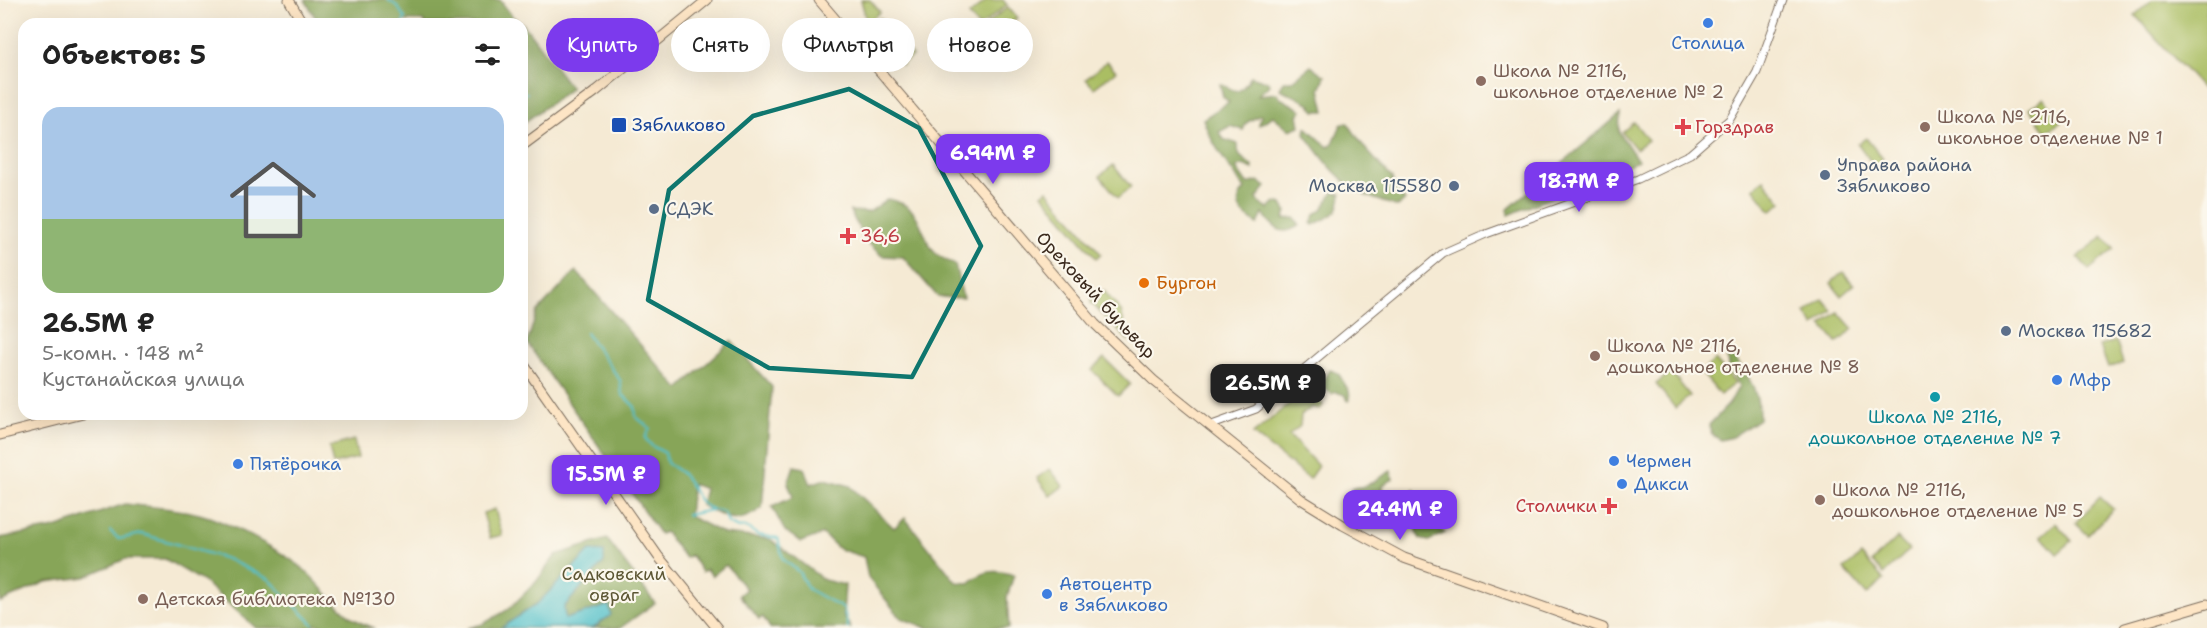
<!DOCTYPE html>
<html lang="ru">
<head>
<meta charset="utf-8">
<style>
	body { margin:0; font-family:"Shantell Sans",sans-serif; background:#f6f6f6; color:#222; height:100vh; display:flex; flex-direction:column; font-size:22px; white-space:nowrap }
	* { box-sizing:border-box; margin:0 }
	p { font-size:20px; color:#767676 }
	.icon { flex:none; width:33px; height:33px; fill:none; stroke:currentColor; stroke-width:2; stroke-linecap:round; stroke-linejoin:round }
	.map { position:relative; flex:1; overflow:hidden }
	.details { position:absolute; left:18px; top:18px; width:510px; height:402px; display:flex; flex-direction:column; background:#fff; border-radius:18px; box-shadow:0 6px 24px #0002 }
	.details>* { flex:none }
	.hud { position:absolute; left:546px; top:18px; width:570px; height:54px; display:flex; gap:12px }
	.price { position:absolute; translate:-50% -51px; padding:0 14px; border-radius:12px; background:#7c3aed; color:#fff; font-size:20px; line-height:39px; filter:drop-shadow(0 2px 3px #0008) }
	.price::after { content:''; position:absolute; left:50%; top:36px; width:18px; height:14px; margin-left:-9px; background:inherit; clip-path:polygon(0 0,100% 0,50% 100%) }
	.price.selected { background:#222; color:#fff }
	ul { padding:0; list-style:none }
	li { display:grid; align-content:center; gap:12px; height:318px; padding:0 24px }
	li span { display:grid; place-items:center; height:186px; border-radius:18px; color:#555 }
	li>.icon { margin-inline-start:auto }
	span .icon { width:108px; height:108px; fill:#fffc; stroke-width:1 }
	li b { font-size:26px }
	h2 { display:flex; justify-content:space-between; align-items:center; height:72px; padding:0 24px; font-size:26px }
	.pill { padding:0 21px; border-radius:27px; background:#fff; box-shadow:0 6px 24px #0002; font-size:21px; line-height:54px }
	.pill.selected { background:#7c3aed; color:#fff }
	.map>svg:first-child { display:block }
	.green { fill:#aabe63; stroke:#727440; stroke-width:1.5 }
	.forest { fill:#87a559; stroke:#61683c; stroke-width:1.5 }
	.water { fill:#53c1ca; stroke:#477674; stroke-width:1.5 }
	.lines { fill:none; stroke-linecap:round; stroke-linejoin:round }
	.stream { stroke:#53c1ca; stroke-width:2 }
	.street-casing { stroke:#7c6d5e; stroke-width:9 }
	.secondary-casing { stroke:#7c6d5e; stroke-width:11 }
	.street { stroke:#fff; stroke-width:7 }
	.secondary { stroke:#fde5c5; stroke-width:9 }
	.marked { fill:none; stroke:#0f766e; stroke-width:4.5; stroke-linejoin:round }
	.shop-dot { fill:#3f7fe0; stroke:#fbf7ec; stroke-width:2 }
	.education-dot { fill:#8d6e63; stroke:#fbf7ec; stroke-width:2 }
	.transit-dot { fill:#1a4fb4; stroke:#fbf7ec; stroke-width:2 }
	.health-dot { fill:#e0444e; stroke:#fbf7ec; stroke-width:2 }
	.service-dot { fill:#5c6f8a; stroke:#fbf7ec; stroke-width:2 }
	.food-dot { fill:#e8710a; stroke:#fbf7ec; stroke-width:2 }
	.culture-dot { fill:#0f9aa8; stroke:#fbf7ec; stroke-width:2 }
	.labels { text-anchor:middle; stroke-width:4.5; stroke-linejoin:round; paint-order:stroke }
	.shop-label { font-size:18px; fill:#366cbe; stroke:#fbf7ec; text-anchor:start }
	.education-label { font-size:18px; fill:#785e54; stroke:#fbf7ec; text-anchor:start }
	.transit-label { font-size:18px; fill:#164399; stroke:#fbf7ec; text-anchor:start }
	.health-label { font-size:18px; fill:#be3a42; stroke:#fbf7ec; text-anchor:start }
	.service-label { font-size:18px; fill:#4e5e75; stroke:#fbf7ec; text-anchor:start }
	.food-label { font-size:18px; fill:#c56008; stroke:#fbf7ec; text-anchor:start }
	.street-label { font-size:18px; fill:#3b2a1e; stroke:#fbf7ec }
	.culture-label { font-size:18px; fill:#0d838f; stroke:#fbf7ec }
	.park-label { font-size:18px; fill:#5c5633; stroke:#fbf7ec }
</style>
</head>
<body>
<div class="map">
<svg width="2207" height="628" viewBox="0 0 2207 628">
	<rect width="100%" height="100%" fill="#fbf7ec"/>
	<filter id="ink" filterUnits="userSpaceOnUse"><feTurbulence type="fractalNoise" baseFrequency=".0167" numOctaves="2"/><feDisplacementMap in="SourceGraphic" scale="12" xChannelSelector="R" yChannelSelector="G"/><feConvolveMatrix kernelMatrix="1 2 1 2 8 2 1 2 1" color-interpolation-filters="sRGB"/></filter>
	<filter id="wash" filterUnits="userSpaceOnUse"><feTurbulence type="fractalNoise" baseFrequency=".008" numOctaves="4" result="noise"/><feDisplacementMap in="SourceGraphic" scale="24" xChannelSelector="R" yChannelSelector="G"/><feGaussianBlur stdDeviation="1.35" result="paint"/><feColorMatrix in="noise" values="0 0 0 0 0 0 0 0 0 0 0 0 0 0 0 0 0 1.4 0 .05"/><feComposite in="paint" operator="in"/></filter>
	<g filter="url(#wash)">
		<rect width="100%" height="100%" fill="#f5ead4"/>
		<path class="green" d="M 861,0 L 870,0 L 880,12 L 867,23 Z
			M 987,0 L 1003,0 L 1007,5 L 979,27 L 969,15 Z
			M 2152,0 L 2207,0 L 2207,94 L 2135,15 Z
			M 1008,7 L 1017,18 L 997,35 L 987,24 Z
			M 880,18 L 912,56 L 901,65 L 869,27 Z
			M 1107,61 L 1116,71 L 1094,88 L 1086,79 Z
			M 2044,98 L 2061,122 L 2046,132 L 2029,108 Z
			M 1634,122 L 1648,140 L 1636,149 L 1622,132 Z
			M 1866,138 L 1883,159 L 1874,166 L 1858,144 Z
			M 1113,165 L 1131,187 L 1118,198 L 1100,176 Z
			M 1764,180 L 1782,202 L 1771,211 L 1753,188 Z
			M 1047,190 L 1101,254 L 1096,258 L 1042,194 Z
			M 2103,236 L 2114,249 L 2089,270 L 2078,257 Z
			M 1843,272 L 1854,285 L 1841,296 L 1831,283 Z
			M 1098,291 L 1104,291 L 1121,311 L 1128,340 L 1091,303 L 1091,296 Z
			M 1823,299 L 1833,311 L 1814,326 L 1805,313 Z
			M 1838,312 L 1853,329 L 1837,343 L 1822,325 Z
			M 2116,341 L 2123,363 L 2108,368 L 2100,346 Z
			M 1104,358 L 1130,384 L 1118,396 L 1092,370 Z
			M 1715,360 L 1735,383 L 1720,395 L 1701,372 Z
			M 1671,372 L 1690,396 L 1675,408 L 1656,384 Z
			M 1308,388 L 1323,405 L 1320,409 L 1312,407 L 1301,415 L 1300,426 L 1289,435 L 1318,466 L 1309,479 L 1253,434 Z
			M 354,440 L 358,458 L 333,464 L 329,447 Z
			M 1050,469 L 1063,486 L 1050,496 L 1037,478 Z
			M 2100,497 L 2113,509 L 2088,535 L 2075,523 Z
			M 495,509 L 502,535 L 490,538 L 483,513 Z
			M 2056,523 L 2072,541 L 2057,554 L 2041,536 Z
			M 1897,538 L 1909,550 L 1884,574 L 1872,562 Z
			M 1861,555 L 1884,580 L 1867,595 L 1844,569 Z"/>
		<path class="forest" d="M 305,0 L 500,0 L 512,16 L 524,25 L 571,88 L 522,124 L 522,24 L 425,24 L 423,21 L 404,21 L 402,24 L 319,24 Z
			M 1311,66 L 1325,76 L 1320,89 L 1325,111 L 1315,111 L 1309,103 L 1280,89 L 1284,81 L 1292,81 Z
			M 1251,76 L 1269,82 L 1270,85 L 1258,95 L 1277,93 L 1280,98 L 1302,110 L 1298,115 L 1300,126 L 1290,130 L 1273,116 L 1259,125 L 1259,120 L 1262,116 L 1260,115 L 1246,123 L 1243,130 L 1230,126 L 1219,132 L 1223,139 L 1238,144 C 1237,159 1243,157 1252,166 L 1253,169 L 1243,165 L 1236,168 L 1247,184 L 1258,181 L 1266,187 L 1257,198 L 1260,204 L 1268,209 L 1275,202 L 1282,204 L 1286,211 L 1284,219 L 1295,218 L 1300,225 C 1282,238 1274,228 1263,214 L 1258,224 C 1243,216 1230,205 1245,189 C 1229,167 1212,145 1203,119 L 1229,102 L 1223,97 L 1220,84 C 1237,91 1238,98 1251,76 Z
			M 1620,114 L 1619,132 L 1638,161 L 1509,215 L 1507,210 Z
			M 1347,122 L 1364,147 L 1392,178 L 1394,188 L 1405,200 L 1398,207 C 1388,203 1377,200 1367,196 C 1341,185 1321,156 1305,134 L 1306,127 L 1328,147 L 1333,143 L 1341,125 Z
			M 1333,192 L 1341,194 C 1339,217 1331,215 1313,225 L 1311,223 L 1316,213 L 1321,211 Z
			M 888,199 C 922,206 917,225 932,249 C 936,256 948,261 955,265 L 963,298 L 938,297 L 903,257 L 882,256 L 865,240 L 850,211 L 869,212 Z
			M 576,271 L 679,389 L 731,341 L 772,387 L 762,508 C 737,527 727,518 701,505 L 705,489 L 692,484 L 689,516 L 724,534 L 770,539 L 824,580 L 845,585 L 843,615 L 851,628 L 770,628 L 763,617 L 759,619 L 739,595 L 746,589 L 726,565 L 712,576 L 707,569 L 702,572 L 691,555 L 685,558 L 665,532 L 660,534 L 527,343 L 537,312 Z
			M 1733,357 C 1749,374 1760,396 1759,419 L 1732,437 L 1721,440 L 1712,435 L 1709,425 L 1729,404 L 1739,386 L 1728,367 L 1727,358 Z
			M 1330,370 L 1338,373 L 1349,391 L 1350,399 L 1348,401 L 1345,395 L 1336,392 L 1332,394 L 1325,389 L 1324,381 Z
			M 794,466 L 804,468 L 811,484 L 825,479 L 850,486 L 894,528 L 905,518 L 956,582 L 969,583 C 984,570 995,569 1014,575 L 1007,597 L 1009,628 L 927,628 L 901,618 L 868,578 L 864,557 L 839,549 L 823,534 L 801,542 L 785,531 L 772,507 L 793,497 L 788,483 Z
			M 1391,471 L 1393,479 L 1381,487 L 1389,497 L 1386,501 L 1389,508 L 1399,501 L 1405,503 L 1414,490 L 1420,497 L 1419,503 L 1427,509 L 1433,508 L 1435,526 L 1445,533 L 1429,541 L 1420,539 L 1415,526 L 1393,518 L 1384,525 L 1373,514 L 1375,506 L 1372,495 L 1364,514 L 1357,509 L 1359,496 L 1351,492 L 1352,488 L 1366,486 Z
			M 125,504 C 149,507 175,508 199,514 C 226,521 278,549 301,567 C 325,587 344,621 375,628 L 334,628 L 314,624 L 315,628 L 256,628 L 204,582 L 165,559 L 125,559 L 85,577 L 46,582 L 0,602 L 0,538 L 55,528 Z
			M 607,539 L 655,603 L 620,628 L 593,628 L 600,624 L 609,605 L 565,619 L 564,607 L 604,562 L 590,551 L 538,603 L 501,628 L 467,628 L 483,624 L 509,609 L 536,582 L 556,555 Z"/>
		<path class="water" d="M 590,551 L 604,552 L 604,562 L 564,607 L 565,619 L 609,605 L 611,615 L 593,628 L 501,628 L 538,603 Z"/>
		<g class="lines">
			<path class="stream" d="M 388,0 L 397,6 L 405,18 L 403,23
				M 522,93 L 527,93
				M 586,333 L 620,380 L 622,394 L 635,407 L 636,417 L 650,428 L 645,438 L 652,446 L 665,453 L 667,463 C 672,467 679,470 683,475 C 700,494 694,508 724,512 L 728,523 L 738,528 L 746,527 L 758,535 L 778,538 L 783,559 L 799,572 L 808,589 L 844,609 L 848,628
				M 687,515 L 711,510
				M 110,531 L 119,539 L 142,534 L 227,559 L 269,579 L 313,624"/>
		</g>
	</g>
	<g filter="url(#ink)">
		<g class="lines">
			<defs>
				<path id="street" d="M 1212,425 L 1256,409 L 1443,253 L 1486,234 L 1638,179 L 1690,154 L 1730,119 L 1757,72 L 1783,0"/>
				<path id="secondary" d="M 289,0 L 303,24
					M 819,0 L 1095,324 L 1153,380 L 1301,499 L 1343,525 L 1404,558 L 1603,628
					M 522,146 L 595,92 L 707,0
					M 522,362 L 658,556 L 717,628
					M 0,435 L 83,414
					M 2125,628 L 2207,604"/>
			</defs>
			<use href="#street" class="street-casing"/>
			<use href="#secondary" class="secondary-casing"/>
			<use href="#street" class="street"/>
			<use href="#secondary" class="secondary"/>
		</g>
	</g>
	<path class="marked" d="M 849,89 L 919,128 L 981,246 L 912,377 L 769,368 L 648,300 L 669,190 L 753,116 Z"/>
	<g class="shop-dot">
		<circle cx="1708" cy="23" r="6"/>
		<circle cx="2057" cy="380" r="6"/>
		<circle cx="1614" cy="461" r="6"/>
		<circle cx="238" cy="464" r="6"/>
		<circle cx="1622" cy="484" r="6"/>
		<circle cx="1047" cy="594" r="6"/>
	</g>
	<g class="education-dot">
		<circle cx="1481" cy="81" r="6"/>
		<circle cx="1925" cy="127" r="6"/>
		<circle cx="1595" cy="356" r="6"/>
		<circle cx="1820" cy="500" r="6"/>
		<circle cx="143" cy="599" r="6"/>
	</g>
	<rect class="transit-dot" x="611" y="117" width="16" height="16" rx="3"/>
	<g class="health-dot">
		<path d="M1680 118h6v6h6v6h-6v6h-6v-6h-6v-6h6z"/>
		<path d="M845 227h6v6h6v6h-6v6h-6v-6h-6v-6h6z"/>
		<path d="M1606 497h6v6h6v6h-6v6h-6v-6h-6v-6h6z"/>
	</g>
	<g class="service-dot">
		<circle cx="1825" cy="175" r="6"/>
		<circle cx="1454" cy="186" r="6"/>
		<circle cx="654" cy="209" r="6"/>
		<circle cx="2006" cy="331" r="6"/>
	</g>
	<circle class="food-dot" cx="1144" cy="283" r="6"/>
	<circle class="culture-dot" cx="1935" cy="397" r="6"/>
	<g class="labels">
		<g class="shop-label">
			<text x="1708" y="49" text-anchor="middle">Столица</text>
			<text x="2069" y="386">Мфр</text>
			<text x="1626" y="467">Чермен</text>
			<text x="250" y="470">Пятёрочка</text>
			<text x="1634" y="490">Дикси</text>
			<text x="1059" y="590">Автоцентр<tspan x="1059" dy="21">в Зябликово</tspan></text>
		</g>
		<g class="education-label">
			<text x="1493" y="77">Школа № 2116,<tspan x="1493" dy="21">школьное отделение № 2</tspan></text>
			<text x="1937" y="123">Школа № 2116,<tspan x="1937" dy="21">школьное отделение № 1</tspan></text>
			<text x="1607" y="352">Школа № 2116,<tspan x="1607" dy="21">дошкольное отделение № 8</tspan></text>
			<text x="1832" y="496">Школа № 2116,<tspan x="1832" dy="21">дошкольное отделение № 5</tspan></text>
			<text x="155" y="605">Детская библиотека №130</text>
		</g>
		<g class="transit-label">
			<text x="632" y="131">Зябликово</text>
		</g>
		<g class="health-label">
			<text x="1695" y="133">Горздрав</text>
			<text x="860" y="242">36,6</text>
			<text x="1597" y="512" text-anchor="end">Столички</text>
		</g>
		<g class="service-label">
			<text x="1837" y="171">Управа района<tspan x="1837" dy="21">Зябликово</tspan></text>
			<text x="1442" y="192" text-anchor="end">Москва 115580</text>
			<text x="666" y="215">СДЭК</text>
			<text x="2018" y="337">Москва 115682</text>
		</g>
		<g class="food-label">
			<text x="1156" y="289">Бургон</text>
		</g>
		<g class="street-label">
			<text transform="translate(1096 295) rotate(47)" y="6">Ореховый бульвар</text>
		</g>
		<g class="culture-label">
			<text x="1935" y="423">Школа № 2116,<tspan x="1935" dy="21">дошкольное отделение № 7</tspan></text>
		</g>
		<g class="park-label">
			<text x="614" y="580">Садковский<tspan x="614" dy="21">овраг</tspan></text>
		</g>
	</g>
</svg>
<b class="price" style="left:993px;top:185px">6.94M ₽</b>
<b class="price" style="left:1579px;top:213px">18.7M ₽</b>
<b class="price selected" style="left:1268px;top:415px">26.5M ₽</b>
<b class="price" style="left:606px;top:506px">15.5M ₽</b>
<b class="price" style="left:1400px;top:541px">24.4M ₽</b>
<div class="hud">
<a class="pill selected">Купить</a>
<a class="pill">Снять</a>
<a class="pill">Фильтры</a>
<a class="pill">Новое</a>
</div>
<section class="details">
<h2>Объектов: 5<svg class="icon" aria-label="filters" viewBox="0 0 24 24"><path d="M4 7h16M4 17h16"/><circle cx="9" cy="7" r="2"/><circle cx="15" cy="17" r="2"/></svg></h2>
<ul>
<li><span style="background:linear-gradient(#a9c7e8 60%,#8fb573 0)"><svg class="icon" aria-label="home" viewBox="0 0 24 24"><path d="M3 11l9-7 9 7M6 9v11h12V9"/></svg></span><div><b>26.5M ₽</b><p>5-комн. · 148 m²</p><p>Кустанайская улица</p></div></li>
</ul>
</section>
</div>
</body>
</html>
